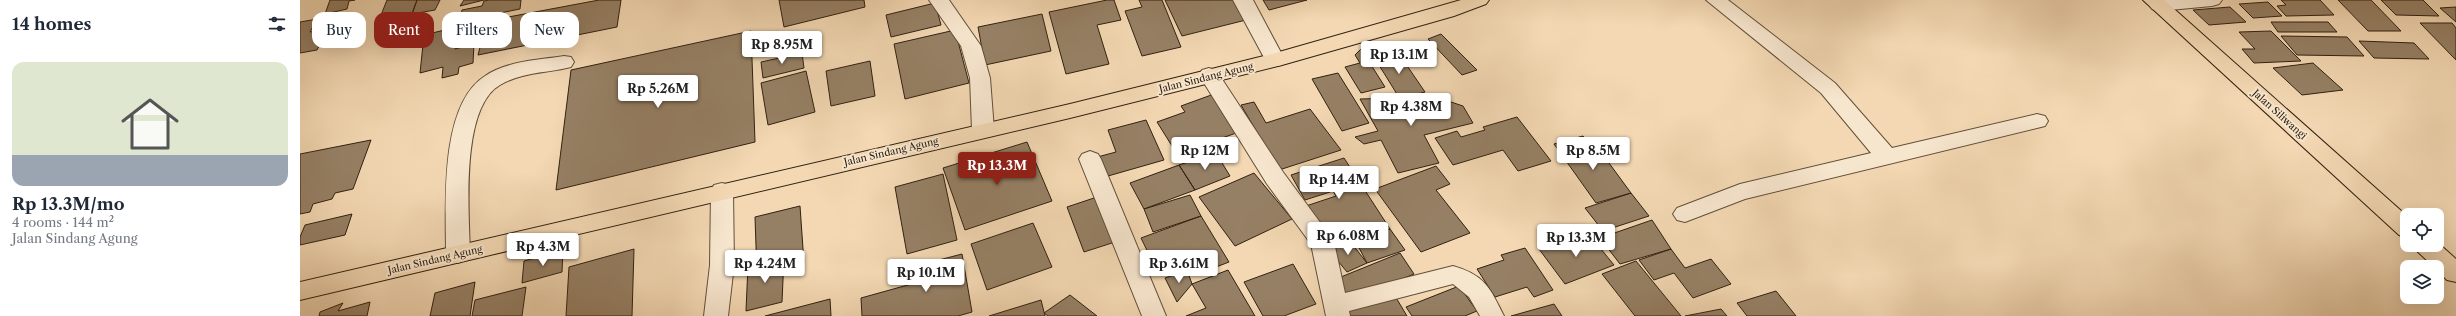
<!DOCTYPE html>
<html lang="en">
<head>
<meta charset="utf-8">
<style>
	body { margin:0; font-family:"Libre Caslon Text",serif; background:#f6f6f7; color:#1f2937; height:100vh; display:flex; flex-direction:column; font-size:15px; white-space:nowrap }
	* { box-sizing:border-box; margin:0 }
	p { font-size:13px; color:#747a83 }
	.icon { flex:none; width:22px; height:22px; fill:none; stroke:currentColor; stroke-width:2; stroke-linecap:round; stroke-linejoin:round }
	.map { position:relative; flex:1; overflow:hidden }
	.panel { display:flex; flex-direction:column; background:#fff; width:300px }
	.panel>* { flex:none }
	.hud { position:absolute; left:12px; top:12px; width:380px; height:36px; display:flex; gap:8px }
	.fabs { position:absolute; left:2100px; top:208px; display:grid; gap:8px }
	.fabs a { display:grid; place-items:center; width:44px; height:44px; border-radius:8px; background:#fff; box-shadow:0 4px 16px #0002; font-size:20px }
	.price { position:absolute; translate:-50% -34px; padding:0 9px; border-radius:4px; background:#fff; color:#222; font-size:13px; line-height:26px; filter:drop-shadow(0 1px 2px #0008) }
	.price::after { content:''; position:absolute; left:50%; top:24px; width:12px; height:9px; margin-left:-6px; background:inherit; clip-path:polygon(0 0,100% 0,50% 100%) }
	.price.selected { background:#8f2418; color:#fff }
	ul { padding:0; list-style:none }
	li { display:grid; align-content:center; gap:8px; height:212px; padding:0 12px }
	li span { display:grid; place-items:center; height:124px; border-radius:12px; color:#555 }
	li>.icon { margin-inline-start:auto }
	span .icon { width:72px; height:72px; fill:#fffc; stroke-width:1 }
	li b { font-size:17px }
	h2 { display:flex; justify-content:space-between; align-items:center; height:48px; padding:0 12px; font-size:17px }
	.chip { padding:0 14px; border-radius:12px; background:#fff; box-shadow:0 4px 16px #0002; font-size:14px; line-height:36px }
	.chip.selected { background:#8f2418; color:#fff }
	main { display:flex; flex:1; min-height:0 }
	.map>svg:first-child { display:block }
	.building { fill:#968065; stroke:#312110 }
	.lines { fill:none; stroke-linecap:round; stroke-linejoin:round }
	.minor-casing { stroke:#624f39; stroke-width:2 }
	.major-casing { stroke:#312110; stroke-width:2 }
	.minor { fill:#f7e6ce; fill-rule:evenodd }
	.major { fill:#f3d8b3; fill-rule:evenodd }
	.labels { text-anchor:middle; stroke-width:4; stroke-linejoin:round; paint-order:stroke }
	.street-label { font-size:10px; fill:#312110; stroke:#f7e6ce }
</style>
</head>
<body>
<main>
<section class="panel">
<h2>14 homes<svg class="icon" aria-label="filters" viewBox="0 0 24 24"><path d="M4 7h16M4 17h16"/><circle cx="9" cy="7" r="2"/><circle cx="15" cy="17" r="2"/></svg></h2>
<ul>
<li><span style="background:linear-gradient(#dfe7d0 75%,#9aa5b1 0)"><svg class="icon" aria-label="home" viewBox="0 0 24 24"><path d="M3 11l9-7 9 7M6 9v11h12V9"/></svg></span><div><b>Rp 13.3M/mo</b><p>4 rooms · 144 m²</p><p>Jalan Sindang Agung</p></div></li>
</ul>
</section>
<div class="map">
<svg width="2156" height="316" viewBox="0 0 2156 316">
	<rect width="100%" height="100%" fill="#f3d8b3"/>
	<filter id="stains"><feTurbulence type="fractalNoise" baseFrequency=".005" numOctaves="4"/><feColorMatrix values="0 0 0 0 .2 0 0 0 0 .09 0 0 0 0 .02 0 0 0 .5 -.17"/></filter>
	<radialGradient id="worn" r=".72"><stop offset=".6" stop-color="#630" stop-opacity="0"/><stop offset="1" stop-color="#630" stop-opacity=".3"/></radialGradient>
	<path class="building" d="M 30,0 L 55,0 L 49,1 L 47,9 L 25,14 Z
		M 87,0 L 117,0 L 112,14 L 79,20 Z
		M 117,0 L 140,0 L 135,10 L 112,14 Z
		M 164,0 L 184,0 L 160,6 Z
		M 189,0 L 221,0 L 220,9 L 160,21 L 162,10 L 182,6 L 184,1 Z
		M 299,0 L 321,0 L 317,27 L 178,55 L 187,21 Z
		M 479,0 L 564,0 L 565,7 L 484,27 Z
		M 807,0 L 814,0 L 821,20 L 797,25 L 809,64 L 766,74 L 749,12 Z
		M 839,0 L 862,0 L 881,47 L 842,56 L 825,11 L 842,7 Z
		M 865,0 L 935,0 L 946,20 L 882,36 Z
		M 963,0 L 1007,0 L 969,10 Z
		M 1981,0 L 2020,0 L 2034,15 L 1986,16 L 1977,6 L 1986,5 Z
		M 2038,0 L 2071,0 L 2101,31 L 2068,31 Z
		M 2081,0 L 2123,0 L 2139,16 L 2096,15 Z
		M 1968,2 L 1982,16 L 1953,18 L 1939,4 Z
		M 635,3 L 641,25 L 591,37 L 586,15 Z
		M 1930,7 L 1946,22 L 1909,25 L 1893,10 Z
		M 2156,7 L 2156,22 L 2140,8 Z
		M 742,14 L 751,51 L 685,65 L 678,27 Z
		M 17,19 L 10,32 L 28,29 L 17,50 L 0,53 L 0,22 Z
		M 1971,22 L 2028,22 L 2037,32 L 1978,32 Z
		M 2120,23 L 2152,23 L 2156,28 L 2156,60 Z
		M 157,27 L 155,49 L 174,44 L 173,63 L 159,67 L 158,74 L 142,78 L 143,67 L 120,73 L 124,35 Z
		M 655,30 L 669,83 L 605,99 L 594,44 Z
		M 451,31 L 455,142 L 256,190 L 271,70 Z
		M 1971,31 L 2001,61 L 1954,63 L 1942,49 L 1955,49 L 1939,32 Z
		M 1141,34 L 1177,70 L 1162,75 L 1128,39 Z
		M 1981,36 L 2047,37 L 2064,56 L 1997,55 Z
		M 2059,41 L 2114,43 L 2129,59 L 2074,58 Z
		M 1061,49 L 1085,87 L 1061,93 L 1045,67 L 1060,63 L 1055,55 Z
		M 1097,51 L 1125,92 L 1100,99 L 1074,57 Z
		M 502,53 L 504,68 L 463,78 L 461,62 Z
		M 570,61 L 575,96 L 531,106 L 526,71 Z
		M 2013,63 L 2043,90 L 2002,95 L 1973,68 Z
		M 506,71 L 515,112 L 468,125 L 461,83 Z
		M 1038,73 L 1069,123 L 1042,131 L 1012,79 Z
		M 914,94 L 939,132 L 877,154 L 857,122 L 885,112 L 881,106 Z
		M 1136,97 L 1163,106 L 1173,123 L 1124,135 L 1139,163 L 1098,173 L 1081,140 L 1064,144 L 1055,137 L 1078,131 L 1060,99 Z
		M 954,102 L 966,123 L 1010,109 L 1041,150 L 979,170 L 941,105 Z
		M 1217,117 L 1251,161 L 1218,171 L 1203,150 L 1153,165 L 1135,138 L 1157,131 L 1161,137 L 1185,130 L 1183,127 Z
		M 846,120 L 864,160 L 808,176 L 790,159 L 816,152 L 808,130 Z
		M 1283,136 L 1289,143 L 1268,149 L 1273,155 L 1298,148 L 1331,193 L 1296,203 L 1254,144 Z
		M 71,140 L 53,189 L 35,193 L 32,199 L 13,204 L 10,212 L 0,214 L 0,154 Z
		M 727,142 L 752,201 L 665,230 L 643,168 Z
		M 916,153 L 930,176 L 895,190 L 879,165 Z
		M 1044,158 L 1090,229 L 1069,236 L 1064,227 L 1027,240 L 1006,206 L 1036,196 L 1033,191 L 1005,200 L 991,175 Z
		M 879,165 L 895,190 L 844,209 L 830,183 Z
		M 1136,166 L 1150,184 L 1136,190 L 1170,233 L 1121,252 L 1075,189 Z
		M 954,173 L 992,219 L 935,246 L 899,197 Z
		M 643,174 L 657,240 L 607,254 L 595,187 Z
		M 1331,193 L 1349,216 L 1303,231 L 1285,208 Z
		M 890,195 L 901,216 L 853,232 L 844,209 Z
		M 797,197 L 815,242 L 784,252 L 767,207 Z
		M 500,206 L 504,263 L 457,275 L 455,217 Z
		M 52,214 L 45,235 L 0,245 L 0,237 L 5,225 Z
		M 901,216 L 929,262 L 903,272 L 895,259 L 858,273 L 841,238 Z
		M 1352,220 L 1371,249 L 1320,264 L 1300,238 Z
		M 733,223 L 752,267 L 687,290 L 671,244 Z
		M 1090,229 L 1105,250 L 1067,263 L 1056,242 Z
		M 1287,232 L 1314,265 L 1265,284 L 1239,249 Z
		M 1049,240 L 1067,263 L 1047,272 L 1029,250 Z
		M 1225,248 L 1253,290 L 1234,297 L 1227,287 L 1195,297 L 1177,269 L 1204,260 L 1201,255 Z
		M 334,249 L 332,316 L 266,316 L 269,267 Z
		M 1371,249 L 1385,268 L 1411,259 L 1431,284 L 1393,298 L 1374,273 L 1354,280 L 1339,260 Z
		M 263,250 L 262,272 L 222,283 L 224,261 Z
		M 1100,253 L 1114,274 L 1050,300 L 1036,279 Z
		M 662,254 L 672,312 L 658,316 L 562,316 L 561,298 L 615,283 L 612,267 Z
		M 484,257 L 482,302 L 446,311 L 448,265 Z
		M 1336,261 L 1381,316 L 1335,316 L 1302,274 Z
		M 993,264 L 1016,304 L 984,316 L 963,316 L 944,282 Z
		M 887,270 L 892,284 L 877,302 L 865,278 Z
		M 928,270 L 955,316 L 886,316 L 906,308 L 892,284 Z
		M 175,282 L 170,316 L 130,316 L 135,293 Z
		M 1159,286 L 1177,311 L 1165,316 L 1112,316 L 1106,307 Z
		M 226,287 L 222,316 L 172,316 L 175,300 Z
		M 1092,291 L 1107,316 L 1046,316 L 1042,308 Z
		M 1476,291 L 1496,316 L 1447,316 L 1437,303 Z
		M 770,295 L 797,316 L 748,316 L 744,313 Z
		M 530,299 L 531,316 L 465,316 Z
		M 741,300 L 745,316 L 689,316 Z
		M 70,302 L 67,316 L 19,316 L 20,312 L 43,303 L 38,311 Z
		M 1254,304 L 1262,316 L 1211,316 Z
		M 1421,309 L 1427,316 L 1385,316 Z"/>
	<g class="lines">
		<defs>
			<path id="minor" d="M 629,0 L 649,0 L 681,46 L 690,78 L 694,130 L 691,135 L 683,137 L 675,135 L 672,130 L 670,78 L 661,46 Z
				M 933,0 L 953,0 L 985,60 L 982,65 L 975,66 L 968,65 Z
				M 1406,0 L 1428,0 L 1535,83 L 1592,148 L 1737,114 L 1745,116 L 1748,121 L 1745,126 L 1737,128 L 1445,199 L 1385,222 L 1377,220 L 1373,214 L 1377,208 L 1440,184 L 1571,153 L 1521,93 Z
				M 1856,0 L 1922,0 L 1919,4 L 1912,6 L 1859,11 L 1852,9 L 1849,5 Z
				M 264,56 L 271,57 L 274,62 L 271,67 C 248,73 221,72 200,85 C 160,108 169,213 170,254 L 166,260 L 158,263 L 150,260 L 146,254 C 146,206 139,105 185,76 C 207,61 238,60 264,56 Z
				M 909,68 L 916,70 L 983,172 L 1030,236 L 1034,242 L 1045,293 L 1153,266 C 1185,275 1190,288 1204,316 L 1180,316 L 1169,297 L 1153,284 L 1049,311 L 1050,316 L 1026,316 L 1011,244 L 967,184 L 899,75 L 902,70 Z
				M 790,151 L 798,154 L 801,159 L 866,316 L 842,316 L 779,159 L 782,154 Z
				M 422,183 L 430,185 L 433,191 L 434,265 L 428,316 L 404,316 L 410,265 L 411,191 L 414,185 Z"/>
			<path id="major" d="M 1161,0 L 1189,0 L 1186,4 L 1154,16 L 982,65 L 770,118 L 0,300 L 0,282 L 770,104 L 972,54 Z
				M 1843,0 L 1864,0 L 2107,216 L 2107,238 L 2099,235 Z
				M 2137,242 L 2156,259 L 2156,282 L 2147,280 L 2137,270 L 2137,267 L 2134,267 L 2117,251 L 2113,245 L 2137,245 Z"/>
		</defs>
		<use href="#minor" class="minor-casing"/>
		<use href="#major" class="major-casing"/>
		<use href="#minor" class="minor"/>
		<use href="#major" class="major"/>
	</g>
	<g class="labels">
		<g class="street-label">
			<text transform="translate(906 77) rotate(-14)" y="4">Jalan Sindang Agung</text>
			<text transform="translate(1980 114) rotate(42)" y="4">Jalan Siliwangi</text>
			<text transform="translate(591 151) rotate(-13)" y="4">Jalan Sindang Agung</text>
			<text transform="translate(135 259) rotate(-13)" y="4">Jalan Sindang Agung</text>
		</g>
	</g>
	<rect width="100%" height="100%" filter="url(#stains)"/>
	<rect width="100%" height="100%" fill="url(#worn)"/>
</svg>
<div class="fabs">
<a><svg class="icon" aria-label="locate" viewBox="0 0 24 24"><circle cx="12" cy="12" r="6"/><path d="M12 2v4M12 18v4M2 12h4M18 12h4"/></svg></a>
<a><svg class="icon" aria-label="layers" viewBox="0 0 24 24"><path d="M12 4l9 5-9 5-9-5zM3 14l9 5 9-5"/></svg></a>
</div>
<b class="price" style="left:482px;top:65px">Rp 8.95M</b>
<b class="price" style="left:1099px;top:75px">Rp 13.1M</b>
<b class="price" style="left:358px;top:109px">Rp 5.26M</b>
<b class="price" style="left:1111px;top:127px">Rp 4.38M</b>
<b class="price" style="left:905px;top:171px">Rp 12M</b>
<b class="price" style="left:1293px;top:171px">Rp 8.5M</b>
<b class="price selected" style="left:697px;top:186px">Rp 13.3M</b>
<b class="price" style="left:1039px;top:200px">Rp 14.4M</b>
<b class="price" style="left:1048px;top:256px">Rp 6.08M</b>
<b class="price" style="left:1276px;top:258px">Rp 13.3M</b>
<b class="price" style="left:243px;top:267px">Rp 4.3M</b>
<b class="price" style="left:465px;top:284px">Rp 4.24M</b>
<b class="price" style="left:879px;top:284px">Rp 3.61M</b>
<b class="price" style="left:626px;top:293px">Rp 10.1M</b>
<div class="hud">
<a class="chip">Buy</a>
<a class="chip selected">Rent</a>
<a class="chip">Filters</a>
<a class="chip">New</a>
</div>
</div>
</main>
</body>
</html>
